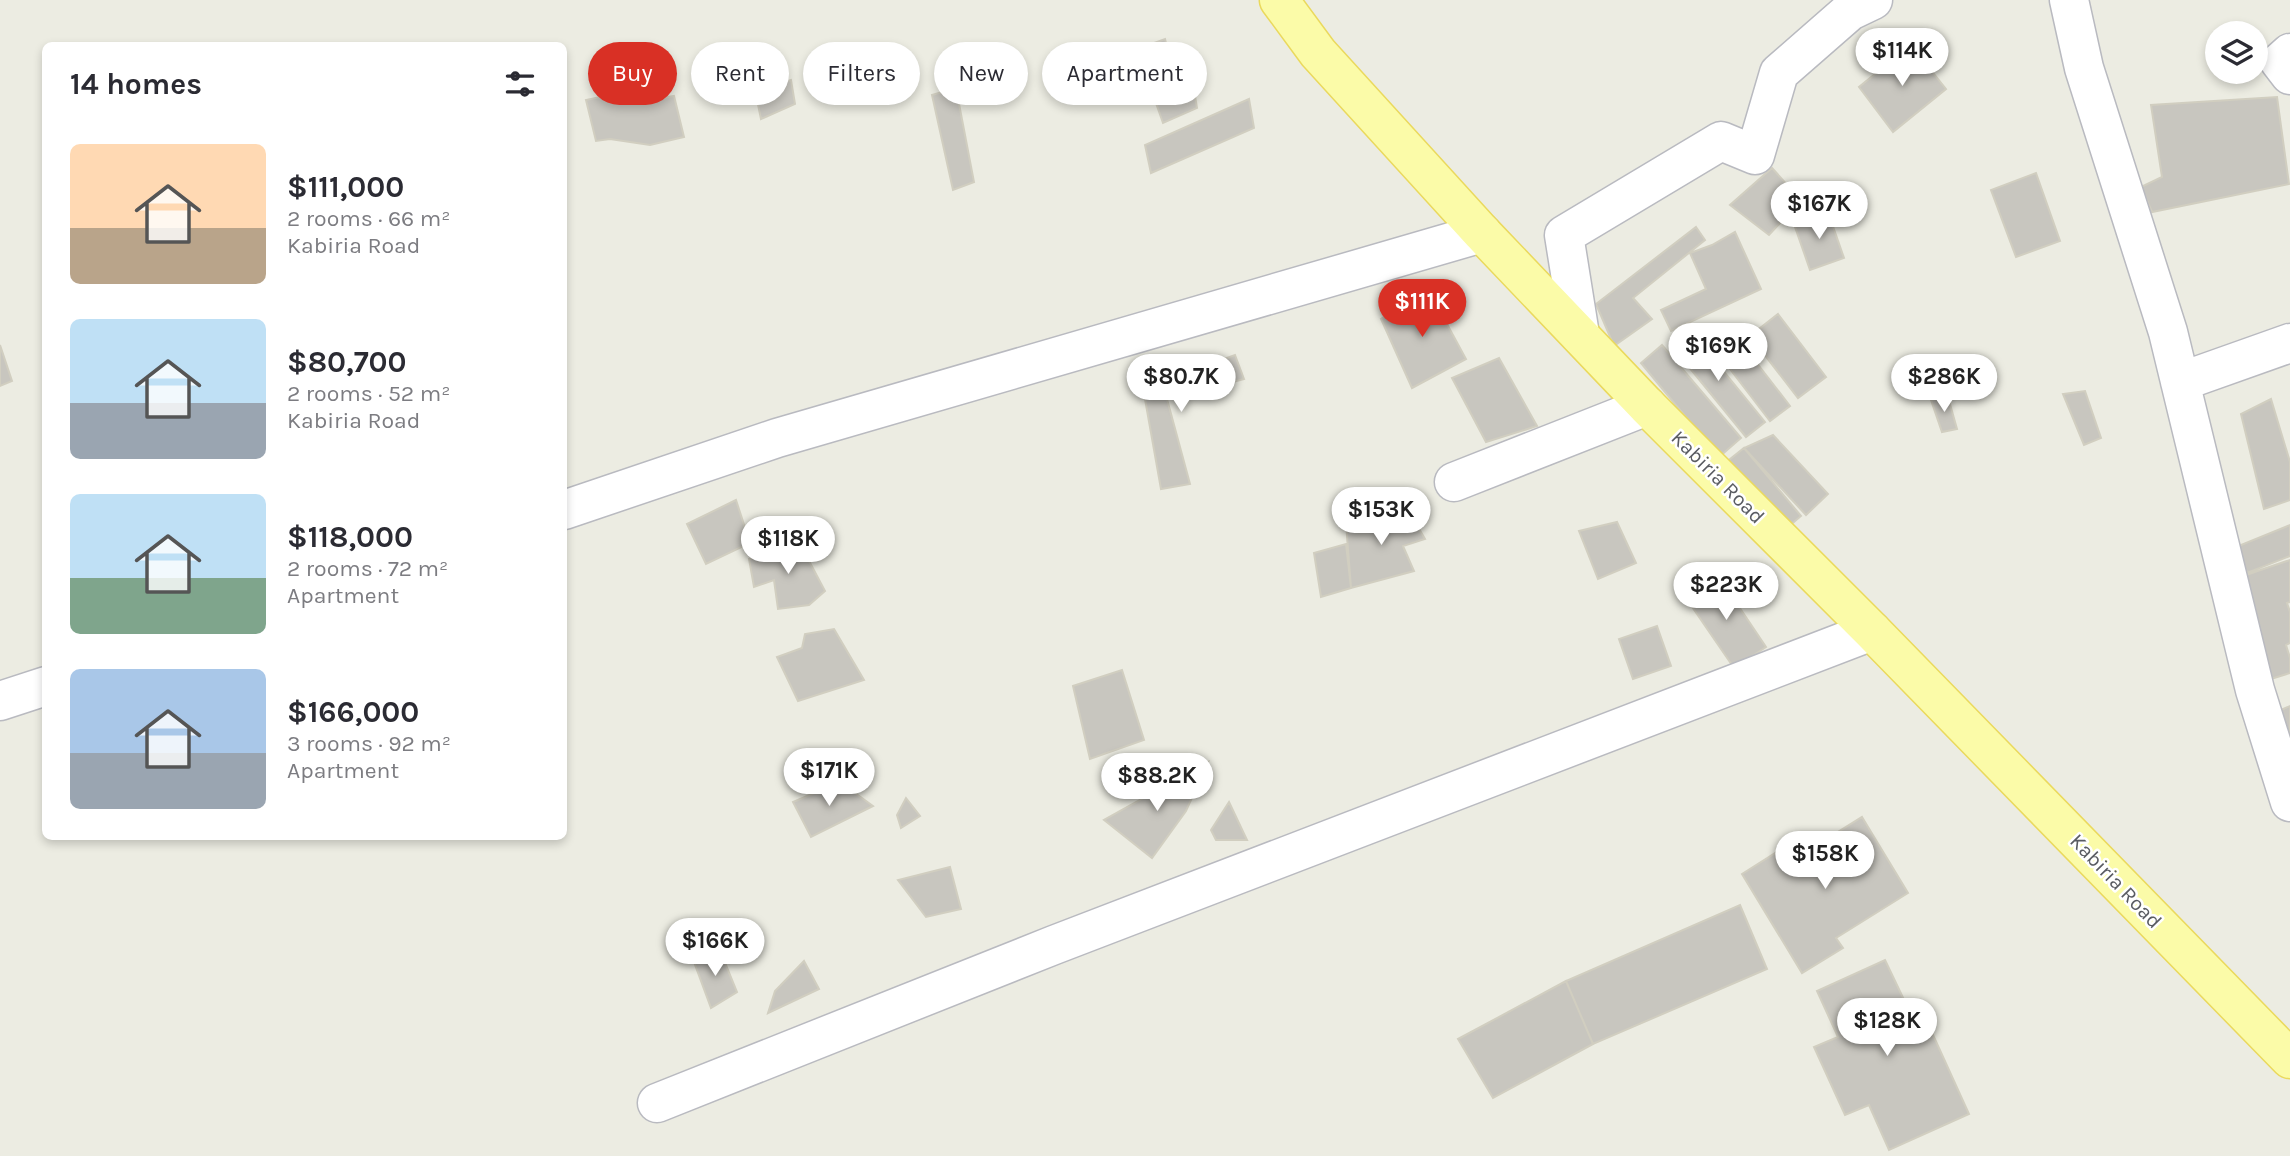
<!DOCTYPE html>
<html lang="en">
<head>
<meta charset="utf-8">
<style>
	body { margin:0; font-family:Karla,sans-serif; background:#f2f2f3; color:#2b2b33; height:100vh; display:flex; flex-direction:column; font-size:26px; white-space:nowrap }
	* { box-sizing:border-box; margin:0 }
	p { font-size:23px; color:#7c7c81 }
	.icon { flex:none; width:38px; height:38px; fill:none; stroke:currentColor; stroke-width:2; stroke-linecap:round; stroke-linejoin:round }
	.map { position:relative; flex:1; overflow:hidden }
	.details { position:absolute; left:42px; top:42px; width:525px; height:798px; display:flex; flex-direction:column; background:#fff; border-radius:10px; box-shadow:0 4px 10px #0003 }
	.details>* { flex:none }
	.top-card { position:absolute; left:588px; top:42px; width:665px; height:63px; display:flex; gap:14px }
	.controls { position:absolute; left:2205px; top:21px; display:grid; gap:14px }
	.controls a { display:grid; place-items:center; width:63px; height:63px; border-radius:50%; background:#fff; box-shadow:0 4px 10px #0003; font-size:35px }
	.price { position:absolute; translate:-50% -60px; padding:0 16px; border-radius:24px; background:#fff; color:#222; font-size:23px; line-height:46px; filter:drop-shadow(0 2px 4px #0008) }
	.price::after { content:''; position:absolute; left:50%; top:42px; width:21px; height:16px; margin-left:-10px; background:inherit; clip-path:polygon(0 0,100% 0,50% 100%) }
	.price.on { background:#d93025; color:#fff }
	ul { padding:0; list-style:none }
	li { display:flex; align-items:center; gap:21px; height:175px; padding:0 28px }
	li span { display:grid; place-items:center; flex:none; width:196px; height:140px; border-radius:10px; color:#555 }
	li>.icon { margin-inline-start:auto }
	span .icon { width:84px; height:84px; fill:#fffc; stroke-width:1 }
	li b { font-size:30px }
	h2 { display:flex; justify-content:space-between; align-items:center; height:84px; padding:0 28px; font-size:30px }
	.tag { padding:0 24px; border-radius:32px; background:#fff; box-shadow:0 4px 10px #0003; font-size:24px; line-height:63px }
	.tag.on { background:#d93025; color:#fff }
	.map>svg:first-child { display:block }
	.building { fill:#c8c6bf; stroke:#d1cec0; stroke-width:2 }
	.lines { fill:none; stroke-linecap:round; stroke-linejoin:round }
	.minor-casing { stroke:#b9bac0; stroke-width:41 }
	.major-casing { stroke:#ead95d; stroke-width:41 }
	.minor { stroke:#fff; stroke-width:38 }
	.major { stroke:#fbfba8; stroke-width:38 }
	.labels { text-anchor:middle; stroke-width:5; stroke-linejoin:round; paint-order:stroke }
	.street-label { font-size:21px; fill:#5a5c62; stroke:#fff }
</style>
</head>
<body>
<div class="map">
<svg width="2290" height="1156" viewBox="0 0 2290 1156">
	<rect width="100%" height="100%" fill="#ecece2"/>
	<path class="building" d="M 1165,39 L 1180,101 L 1194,90 L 1197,108 L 1163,123 L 1137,49 Z
		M 1911,45 L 1946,89 L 1893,132 L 1859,87 Z
		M 643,70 L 650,100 L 674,96 L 684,137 L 650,145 L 610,139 L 596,141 L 586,100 L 610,95 L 608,78 Z
		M 791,80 L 795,104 L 761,119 L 755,90 Z
		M 956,88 L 974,182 L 953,190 L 932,95 Z
		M 2277,97 L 2289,184 L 2152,212 L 2141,187 L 2162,177 L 2151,105 Z
		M 1249,99 L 1254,128 L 1151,173 L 1145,145 Z
		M 1772,168 L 1801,200 L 1769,235 L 1730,205 Z
		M 2036,173 L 2060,241 L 2016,257 L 1991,190 Z
		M 1828,212 L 1844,258 L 1810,270 L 1794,224 Z
		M 1696,227 L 1705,240 L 1633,298 L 1652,319 L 1614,346 L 1596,304 Z
		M 1735,232 L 1761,289 L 1671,331 L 1661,310 L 1706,289 L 1690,253 L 1712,245 Z
		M 1428,289 L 1466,359 L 1412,388 L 1381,319 Z
		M 1778,314 L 1826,377 L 1798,398 L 1750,336 Z
		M 1729,327 L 1790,406 L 1770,421 L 1710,343 Z
		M 1689,329 L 1765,422 L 1746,437 L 1671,345 Z
		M 0,345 L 12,381 L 0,386 Z
		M 1662,345 L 1741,438 L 1719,457 L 1641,363 Z
		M 1235,355 L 1244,379 L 1167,399 L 1190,484 L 1161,489 L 1143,388 Z
		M 1499,358 L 1537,426 L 1486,442 L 1452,378 Z
		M 2085,391 L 2101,438 L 2084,445 L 2063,394 Z
		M 1948,397 L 1957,429 L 1942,432 L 1931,400 Z
		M 2271,399 L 2290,462 L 2290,500 L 2264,509 L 2241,414 Z
		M 1773,435 L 1828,494 L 1806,515 L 1744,448 Z
		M 1744,448 L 1801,516 L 1781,533 L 1724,464 Z
		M 736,500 L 750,543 L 706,564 L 687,524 Z
		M 1408,510 L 1425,539 L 1403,546 L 1414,571 L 1351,588 L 1346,523 Z
		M 1617,522 L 1636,563 L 1598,579 L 1579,531 Z
		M 2290,525 L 2290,556 L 2247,573 L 2236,547 Z
		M 799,542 L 825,591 L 809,605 L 778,609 L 774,580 L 754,587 L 749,559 Z
		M 1346,544 L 1351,588 L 1321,597 L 1314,553 Z
		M 2290,560 L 2290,602 L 2287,603 L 2290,612 L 2290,643 L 2286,645 L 2290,658 L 2290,673 L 2271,679 L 2243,576 Z
		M 1719,577 L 1766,647 L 1734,668 L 1686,598 Z
		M 1657,626 L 1671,666 L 1633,679 L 1619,639 Z
		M 834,629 L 864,680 L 798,701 L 777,657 L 802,648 L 805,634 Z
		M 1122,670 L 1144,740 L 1090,759 L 1073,686 Z
		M 2290,706 L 2290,734 L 2278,739 L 2269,715 Z
		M 1208,762 L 1186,811 L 1152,858 L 1104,820 Z
		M 840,782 L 873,806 L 811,837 L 793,802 Z
		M 906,798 L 920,816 L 901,828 L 897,815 Z
		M 1229,802 L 1247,840 L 1216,840 L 1211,830 Z
		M 1862,817 L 1908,893 L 1836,938 L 1843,948 L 1802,973 L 1742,874 L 1788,845 L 1796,858 Z
		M 950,867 L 961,909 L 926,917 L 898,880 Z
		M 1740,905 L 1767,969 L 1593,1044 L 1566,981 Z
		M 719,948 L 737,992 L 711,1008 L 694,962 Z
		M 1885,960 L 1906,1004 L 1924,1015 L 1969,1114 L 1889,1150 L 1869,1105 L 1845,1115 L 1814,1047 L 1838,1037 L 1817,991 Z
		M 804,961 L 819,989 L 768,1013 L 775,991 Z
		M 1566,981 L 1593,1044 L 1493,1098 L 1458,1039 Z"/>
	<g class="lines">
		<defs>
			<path id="minor" d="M 2069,0 L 2084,68 L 2168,332 L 2255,690 L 2290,802
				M 2290,53 L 2280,62 L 2290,75
				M 1580,335 L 1564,235 L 1721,141 L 1755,155 L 1779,73 L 1850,11 L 1873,0
				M 2180,382 L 2290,343
				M 1454,482 L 1647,406
				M 564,510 L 777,438 L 1482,233
				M 0,701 L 46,686
				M 657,1103 L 1054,945 L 1872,631"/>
			<path id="major" d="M 1279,0 L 1318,53 L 1482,233 L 1647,406 L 1872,631 L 2290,1059"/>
		</defs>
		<use href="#minor" class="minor-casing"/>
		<use href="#major" class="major-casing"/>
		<use href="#minor" class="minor"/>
		<use href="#major" class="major"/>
	</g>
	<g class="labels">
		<g class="street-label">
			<text transform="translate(1718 477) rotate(45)" y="7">Kabiria Road</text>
			<text transform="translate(2116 881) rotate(46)" y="7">Kabiria Road</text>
		</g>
	</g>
</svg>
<div class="controls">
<a><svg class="icon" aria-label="layers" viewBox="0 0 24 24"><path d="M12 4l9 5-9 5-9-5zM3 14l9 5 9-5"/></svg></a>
</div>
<b class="price" style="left:1902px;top:88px">$114K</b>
<b class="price" style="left:1819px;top:241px">$167K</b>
<b class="price on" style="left:1422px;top:339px">$111K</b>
<b class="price" style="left:1718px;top:383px">$169K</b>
<b class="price" style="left:1181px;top:414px">$80.7K</b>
<b class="price" style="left:1944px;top:414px">$286K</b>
<b class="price" style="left:1381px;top:547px">$153K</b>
<b class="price" style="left:788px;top:576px">$118K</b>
<b class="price" style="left:1726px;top:622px">$223K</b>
<b class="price" style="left:829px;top:808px">$171K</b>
<b class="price" style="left:1157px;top:813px">$88.2K</b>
<b class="price" style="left:1825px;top:891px">$158K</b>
<b class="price" style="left:715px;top:978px">$166K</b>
<b class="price" style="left:1887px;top:1058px">$128K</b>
<div class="top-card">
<a class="tag on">Buy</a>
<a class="tag">Rent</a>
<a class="tag">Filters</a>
<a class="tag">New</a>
<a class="tag">Apartment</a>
</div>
<section class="details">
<h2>14 homes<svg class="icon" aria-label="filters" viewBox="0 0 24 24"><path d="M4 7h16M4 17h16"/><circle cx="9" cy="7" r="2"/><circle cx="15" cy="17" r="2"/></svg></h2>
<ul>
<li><span style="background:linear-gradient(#ffd9b3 60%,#b9a48a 0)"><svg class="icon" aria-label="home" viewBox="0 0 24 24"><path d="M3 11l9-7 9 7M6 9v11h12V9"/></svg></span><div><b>$111,000</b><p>2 rooms · 66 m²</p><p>Kabiria Road</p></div></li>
<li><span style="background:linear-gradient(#bfe0f5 60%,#9aa5b1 0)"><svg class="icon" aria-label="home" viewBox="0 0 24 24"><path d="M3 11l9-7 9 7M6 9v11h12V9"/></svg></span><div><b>$80,700</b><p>2 rooms · 52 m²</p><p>Kabiria Road</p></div></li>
<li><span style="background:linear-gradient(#bfe0f5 60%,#7fa58c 0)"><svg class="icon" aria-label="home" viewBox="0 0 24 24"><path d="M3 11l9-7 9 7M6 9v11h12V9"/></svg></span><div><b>$118,000</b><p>2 rooms · 72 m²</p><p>Apartment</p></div></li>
<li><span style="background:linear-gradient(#a9c7e8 60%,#9aa5b1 0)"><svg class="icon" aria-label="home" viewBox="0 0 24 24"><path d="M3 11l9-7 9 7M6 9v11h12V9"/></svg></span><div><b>$166,000</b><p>3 rooms · 92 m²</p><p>Apartment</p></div></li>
</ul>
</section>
</div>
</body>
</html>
